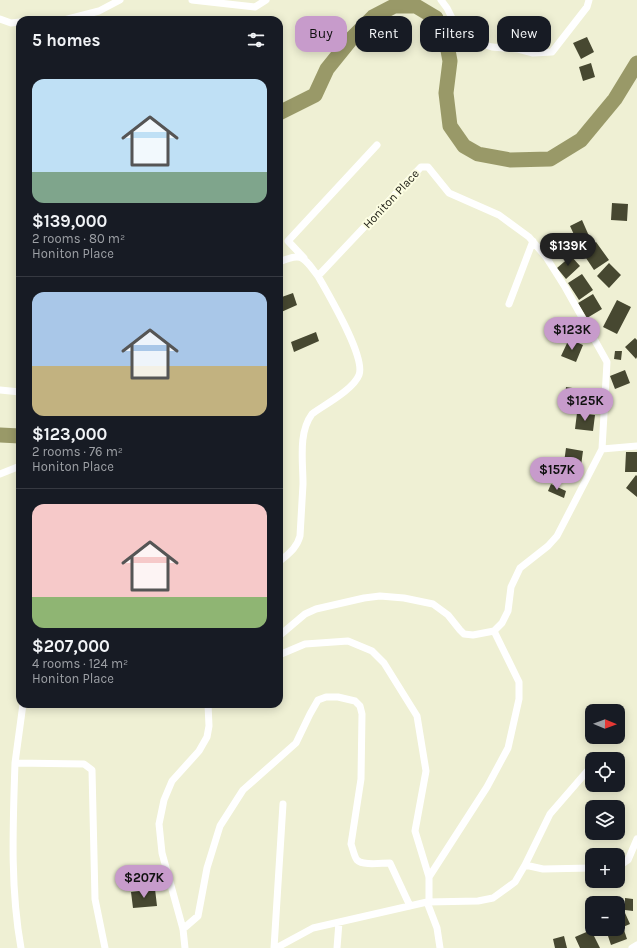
<!DOCTYPE html>
<html lang="en">
<head>
<meta charset="utf-8">
<style>
	body { margin:0; font-family:Karla,sans-serif; background:#242831; color:#f1f3f6; height:100vh; display:flex; flex-direction:column; font-size:15px; white-space:nowrap }
	* { box-sizing:border-box; margin:0 }
	p { font-size:13px; color:#9ea1a6 }
	.icon { flex:none; width:22px; height:22px; fill:none; stroke:currentColor; stroke-width:2; stroke-linecap:round; stroke-linejoin:round }
	.map { position:relative; flex:1; overflow:hidden }
	.panel { position:absolute; left:16px; top:16px; width:267px; height:692px; display:flex; flex-direction:column; background:#171b24; border-radius:12px; box-shadow:0 2px 10px #0003 }
	.panel>* { flex:none }
	.banner { position:absolute; left:295px; top:16px; width:282px; height:36px; display:flex; gap:8px }
	.needle { width:26px; rotate:91deg }
	.buttons { position:absolute; left:585px; top:704px; display:grid; gap:8px }
	.buttons a { display:grid; place-items:center; width:40px; height:40px; border-radius:8px; background:#171b24; box-shadow:0 2px 10px #0003; font-size:20px }
	.price { position:absolute; translate:-50% -34px; padding:0 9px; border-radius:14px; background:#c79bcb; color:#111; font-size:13px; line-height:26px; filter:drop-shadow(0 1px 2px #0008) }
	.price::after { content:''; position:absolute; left:50%; top:24px; width:12px; height:9px; margin-left:-6px; background:inherit; clip-path:polygon(0 0,100% 0,50% 100%) }
	.price.current { background:#222; color:#fff }
	ul { padding:0; list-style:none }
	li { display:grid; align-content:center; gap:8px; height:212px; padding:0 16px }
	li+li { border-top:1px solid #363941 }
	li span { display:grid; place-items:center; height:124px; border-radius:12px; color:#555 }
	li>.icon { margin-inline-start:auto }
	span .icon { width:72px; height:72px; fill:#fffc; stroke-width:1 }
	li b { font-size:17px }
	h2 { display:flex; justify-content:space-between; align-items:center; height:48px; padding:0 16px; font-size:17px }
	.pill { padding:0 14px; border-radius:12px; background:#171b24; box-shadow:0 2px 10px #0003; font-size:14px; line-height:36px }
	.pill.current { background:#c79bcb; color:#111 }
	.map>svg:first-child { display:block }
	.lines { fill:none; stroke-linecap:round; stroke-linejoin:round }
	.river { stroke:#999968; stroke-width:15 }
	.building { fill:#474831 }
	.minor { stroke:#fff; stroke-width:7 }
	.labels { text-anchor:middle; stroke-width:4; stroke-linejoin:round; paint-order:stroke }
	.street-label { font-size:12px; fill:#191910; stroke:#fcfde1 }
</style>
</head>
<body>
<div class="map">
<svg width="637" height="948" viewBox="0 0 637 948">
	<rect width="100%" height="100%" fill="#eff0d4"/>
	<g class="lines">
		<path class="river" d="M 279,113 L 315,95 L 327,69 L 352,38 L 373,17 L 394,6 L 416,6 L 436,18 L 446,40 L 450,61 L 446,93 L 450,126 L 464,146 L 478,154 L 510,160 L 550,159 L 581,140 L 615,99 L 637,63
			M 0,435 L 20,436"/>
	</g>
	<path class="building" d="M 587,37 L 594,52 L 581,59 L 573,43 Z
		M 591,63 L 595,77 L 583,81 L 579,67 Z
		M 612,203 L 628,204 L 627,221 L 611,220 Z
		M 582,220 L 589,236 L 577,241 L 570,226 Z
		M 565,238 L 572,248 L 560,256 L 553,246 Z
		M 596,242 L 609,260 L 594,270 L 582,252 Z
		M 571,256 L 580,266 L 566,279 L 557,268 Z
		M 609,263 L 621,275 L 609,288 L 597,276 Z
		M 582,274 L 593,290 L 579,300 L 568,283 Z
		M 293,293 L 297,305 L 279,313 L 279,298 Z
		M 593,294 L 602,309 L 587,318 L 578,303 Z
		M 617,300 L 631,307 L 617,334 L 603,327 Z
		M 316,332 L 319,341 L 294,352 L 291,342 Z
		M 635,338 L 637,340 L 637,357 L 636,359 L 625,347 Z
		M 569,339 L 583,345 L 576,362 L 561,356 Z
		M 615,351 L 622,351 L 621,360 L 614,359 Z
		M 625,370 L 630,383 L 615,389 L 610,376 Z
		M 566,387 L 592,391 L 589,408 L 564,404 Z
		M 577,413 L 595,415 L 593,431 L 575,429 Z
		M 566,448 L 583,451 L 580,473 L 563,470 Z
		M 626,452 L 637,452 L 637,472 L 625,472 Z
		M 636,475 L 637,476 L 637,497 L 626,488 Z
		M 551,484 L 566,491 L 564,498 L 548,491 Z
		M 155,889 L 157,906 L 133,908 L 131,892 Z
		M 625,898 L 633,899 L 633,911 L 625,910 Z
		M 625,913 L 630,924 L 623,927 L 627,939 L 611,945 L 607,933 L 599,936 L 596,929 L 618,929 L 618,915 Z
		M 591,930 L 600,948 L 580,948 L 575,937 Z
		M 564,936 L 567,948 L 555,948 L 553,939 Z"/>
	<g class="lines">
		<path class="minor" d="M 192,0 L 255,7 L 266,0
			M 441,0 L 447,8 L 459,32 L 472,41 L 492,47 L 518,49 L 533,53 L 552,52 L 587,7 L 589,0
			M 0,19 L 11,23 L 20,22
			M 64,20 L 99,11 L 120,0
			M 304,258 L 288,241 L 377,145
			M 279,262 C 303,252 303,257 318,276
			M 509,304 L 533,241
			M 0,390 L 20,392
			M 602,449 L 637,446
			M 0,474 L 20,466
			M 279,562 C 288,554 297,548 300,536 C 301,519 302,501 303,484 C 303,461 298,433 312,414 C 324,405 353,390 359,375 C 366,357 328,294 318,276 L 421,167 L 428,167 L 449,193 L 499,215 L 529,237 L 546,257 L 565,287 L 607,362 L 602,449 L 557,536 L 548,546 L 520,568 L 511,587 L 508,611 L 502,623 L 494,631 L 473,635 L 464,634 L 460,630 L 448,615 L 433,604 L 404,598 L 380,596 L 364,598 L 316,609 L 305,614 L 279,636
			M 279,655 L 305,644 L 348,641 L 372,651 L 384,663 L 417,716 L 426,771 L 415,831 L 429,877 L 429,901
			M 15,763 L 23,704
			M 525,865 L 550,814 L 589,769
			M 618,867 L 628,860 L 637,839
			M 429,877 L 487,787 L 508,748 L 519,699 L 519,682 L 494,631
			M 427,902 L 437,928 L 440,948
			M 183,929 L 198,916 L 207,868 L 220,826 L 243,790 L 296,743 L 310,714 L 318,700 L 326,697 L 338,697 L 355,701 L 360,706 L 362,714 L 361,779 L 351,844 C 353,849 354,856 357,860 C 363,866 381,863 390,863 L 410,906
			M 21,948 C 10,887 13,824 15,763 L 84,764 L 92,770 L 95,899 L 105,948
			M 185,948 L 183,929 L 162,853 L 159,824 L 164,800 L 172,781 L 199,751 L 207,737 L 209,726 L 208,704
			M 274,948 L 283,804
			M 276,948 L 313,928 L 427,902 L 478,901 L 493,898 L 515,882 L 525,865 L 543,869 L 592,868
			M 337,948 L 339,922
			M 632,948 L 637,945"/>
	</g>
	<g class="labels">
		<g class="street-label">
			<text transform="translate(391 199) rotate(-47)" y="4">Honiton Place</text>
		</g>
	</g>
</svg>
<div class="buttons">
<a><svg class="needle" viewBox="-14 -14 28 28"><path d="M0-13l5 13h-10z" fill="#e53935"/><path d="M0 13l5-13h-10z" fill="#9ea1a6"/></svg></a>
<a><svg class="icon" aria-label="locate" viewBox="0 0 24 24"><circle cx="12" cy="12" r="6"/><path d="M12 2v4M12 18v4M2 12h4M18 12h4"/></svg></a>
<a><svg class="icon" aria-label="layers" viewBox="0 0 24 24"><path d="M12 4l9 5-9 5-9-5zM3 14l9 5 9-5"/></svg></a>
<a>+</a>
<a>−</a>
</div>
<b class="price current" style="left:568px;top:267px">$139K</b>
<b class="price" style="left:572px;top:351px">$123K</b>
<b class="price" style="left:585px;top:422px">$125K</b>
<b class="price" style="left:557px;top:491px">$157K</b>
<b class="price" style="left:144px;top:899px">$207K</b>
<div class="banner">
<a class="pill current">Buy</a>
<a class="pill">Rent</a>
<a class="pill">Filters</a>
<a class="pill">New</a>
</div>
<section class="panel">
<h2>5 homes<svg class="icon" aria-label="filters" viewBox="0 0 24 24"><path d="M4 7h16M4 17h16"/><circle cx="9" cy="7" r="2"/><circle cx="15" cy="17" r="2"/></svg></h2>
<ul>
<li><span style="background:linear-gradient(#bfe0f5 75%,#7fa58c 0)"><svg class="icon" aria-label="home" viewBox="0 0 24 24"><path d="M3 11l9-7 9 7M6 9v11h12V9"/></svg></span><div><b>$139,000</b><p>2 rooms · 80 m²</p><p>Honiton Place</p></div></li>
<li><span style="background:linear-gradient(#a9c7e8 60%,#c2b280 0)"><svg class="icon" aria-label="home" viewBox="0 0 24 24"><path d="M3 11l9-7 9 7M6 9v11h12V9"/></svg></span><div><b>$123,000</b><p>2 rooms · 76 m²</p><p>Honiton Place</p></div></li>
<li><span style="background:linear-gradient(#f6c9c9 75%,#8fb573 0)"><svg class="icon" aria-label="home" viewBox="0 0 24 24"><path d="M3 11l9-7 9 7M6 9v11h12V9"/></svg></span><div><b>$207,000</b><p>4 rooms · 124 m²</p><p>Honiton Place</p></div></li>
</ul>
</section>
</div>
</body>
</html>
